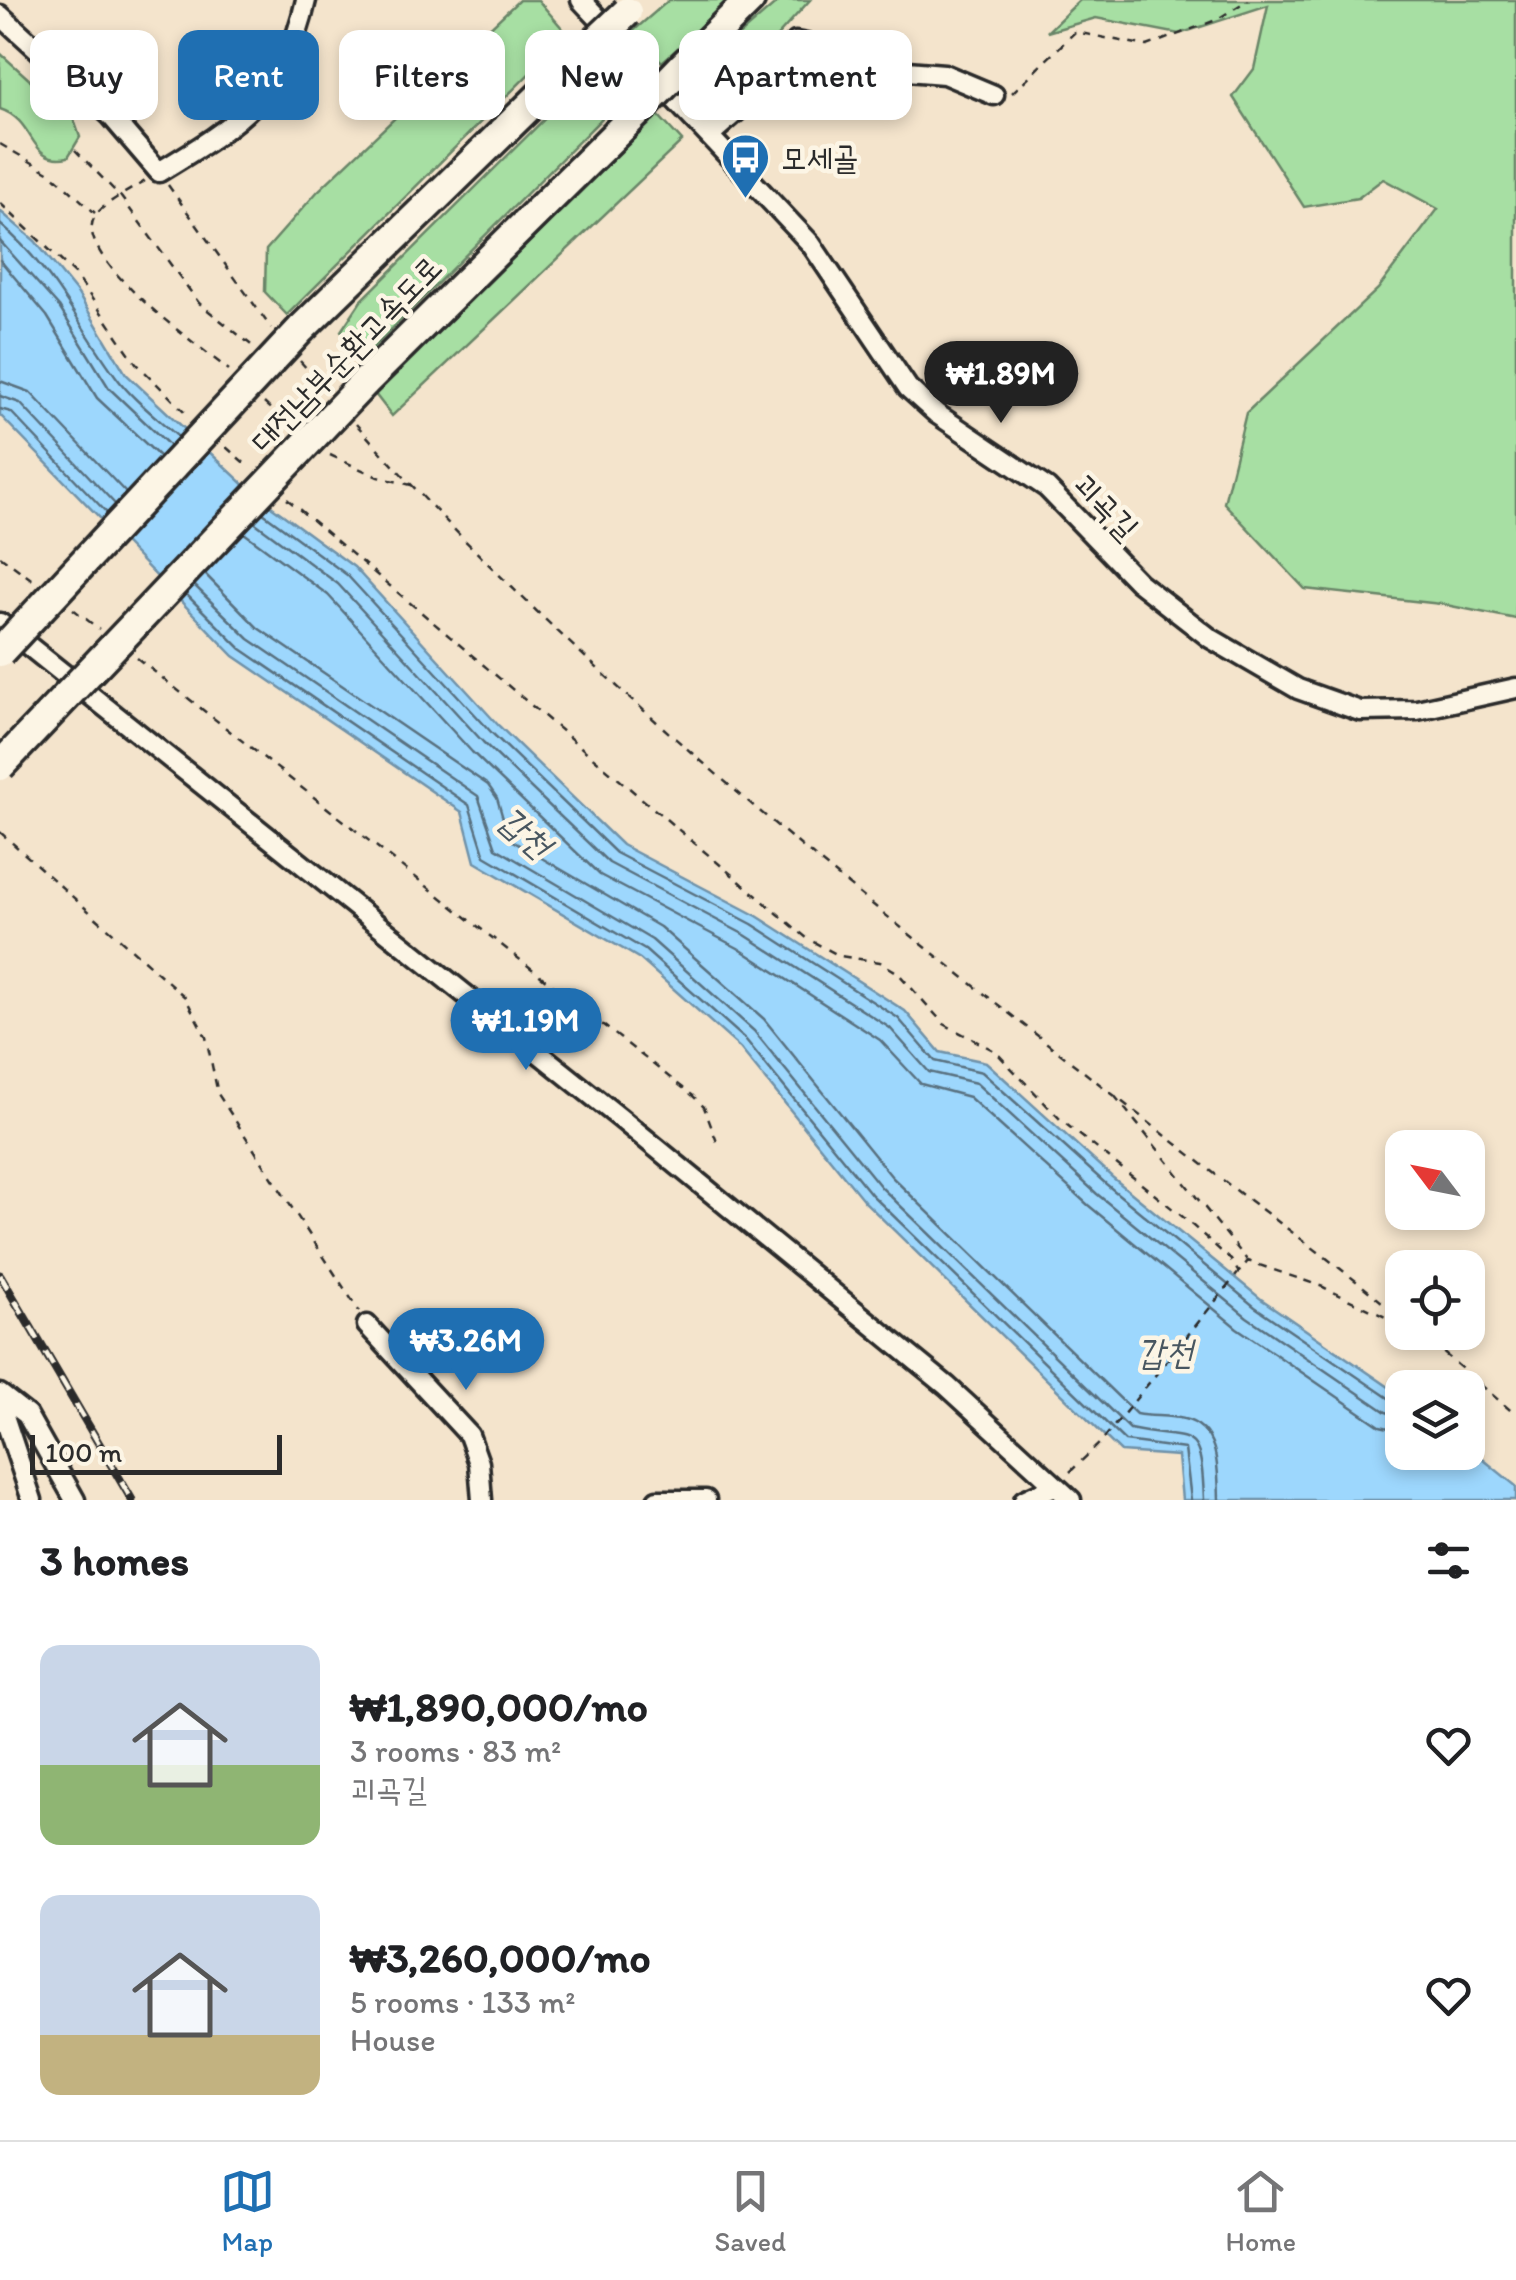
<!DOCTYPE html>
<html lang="en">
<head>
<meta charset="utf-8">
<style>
	body { margin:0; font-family:Itim,"Poor Story",sans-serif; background:#f6f6f6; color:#202124; height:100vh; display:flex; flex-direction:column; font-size:38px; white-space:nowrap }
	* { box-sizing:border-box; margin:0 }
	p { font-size:32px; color:#757577 }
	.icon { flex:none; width:55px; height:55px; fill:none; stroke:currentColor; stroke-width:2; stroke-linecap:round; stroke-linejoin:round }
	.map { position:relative; height:1500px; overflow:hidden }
	.sheet { display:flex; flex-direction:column; background:#fff; flex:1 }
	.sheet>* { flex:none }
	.banner { position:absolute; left:30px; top:30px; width:1000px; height:90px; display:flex; gap:20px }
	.needle { width:65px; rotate:302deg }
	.fabs { position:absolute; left:1385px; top:1130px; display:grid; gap:20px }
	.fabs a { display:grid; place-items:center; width:100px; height:100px; border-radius:20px; background:#fff; box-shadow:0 5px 15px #0003; font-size:50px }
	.scale { position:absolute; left:30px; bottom:25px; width:252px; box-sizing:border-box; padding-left:10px; border:5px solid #2b2b2b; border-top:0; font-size:28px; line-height:35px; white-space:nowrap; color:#2b2b2b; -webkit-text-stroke:8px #fcf5e5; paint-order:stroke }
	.price { position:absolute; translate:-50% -85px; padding:0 22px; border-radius:35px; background:#1f6fb2; color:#fff; font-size:32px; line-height:65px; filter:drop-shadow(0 2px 5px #0008) }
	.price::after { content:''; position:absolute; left:50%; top:60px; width:30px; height:22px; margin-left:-15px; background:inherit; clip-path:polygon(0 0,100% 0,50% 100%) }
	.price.current { background:#222; color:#fff }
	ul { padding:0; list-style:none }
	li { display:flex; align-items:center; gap:30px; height:250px; padding:0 40px }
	li span { display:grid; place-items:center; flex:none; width:280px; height:200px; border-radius:20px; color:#555 }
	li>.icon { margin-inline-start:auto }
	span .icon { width:120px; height:120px; fill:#fffc; stroke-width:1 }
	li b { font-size:42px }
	h2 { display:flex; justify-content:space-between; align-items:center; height:120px; padding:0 40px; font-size:42px }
	.chip { padding:0 35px; border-radius:20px; background:#fff; box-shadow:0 5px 15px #0003; font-size:35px; line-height:90px }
	.chip.current { background:#1f6fb2; color:#fff }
	.tabs { display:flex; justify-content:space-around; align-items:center; height:140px; border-top:2px solid #e0e0e0; background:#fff; font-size:28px; color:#757577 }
	.tabs a { display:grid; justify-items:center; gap:5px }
	.tabs .current { color:#1f6fb2 }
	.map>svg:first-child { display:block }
	.green { fill:#a7dfa3; stroke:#698567; stroke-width:2.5 }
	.water { fill:#9dd7fd; stroke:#6f92a9; stroke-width:2.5 }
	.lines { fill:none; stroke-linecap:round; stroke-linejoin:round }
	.shore { stroke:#59707f; stroke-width:2.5 }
	.minor-casing { stroke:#2b2b2b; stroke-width:25 }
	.highway-casing { stroke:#2b2b2b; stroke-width:35 }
	.path { stroke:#2b2b2b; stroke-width:2.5; stroke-dasharray:8 8; stroke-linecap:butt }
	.minor { stroke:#fcf5e5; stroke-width:18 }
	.highway { stroke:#fcf5e5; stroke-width:28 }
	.rail-casing { stroke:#2b2b2b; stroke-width:9 }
	.rail { stroke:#fcf5e5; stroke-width:5; stroke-dasharray:15; stroke-linecap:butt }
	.highway-bridge-casing { stroke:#2b2b2b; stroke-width:35; stroke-linecap:butt }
	.highway-bridge { stroke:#fcf5e5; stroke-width:28 }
	.labels { text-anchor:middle; stroke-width:9; stroke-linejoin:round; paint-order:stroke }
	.poi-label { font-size:32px; fill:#2b2b2b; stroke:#fcf5e5; text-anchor:start }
	.street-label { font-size:32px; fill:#2b2b2b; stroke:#fcf5e5 }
	.water-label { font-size:35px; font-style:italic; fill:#485660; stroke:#fcf5e5 }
</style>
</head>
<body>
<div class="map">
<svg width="1516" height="1500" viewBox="0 0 1516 1500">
	<rect width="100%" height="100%" fill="#f4e4cc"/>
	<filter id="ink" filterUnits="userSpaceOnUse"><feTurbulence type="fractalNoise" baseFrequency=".01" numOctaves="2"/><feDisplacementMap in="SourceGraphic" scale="20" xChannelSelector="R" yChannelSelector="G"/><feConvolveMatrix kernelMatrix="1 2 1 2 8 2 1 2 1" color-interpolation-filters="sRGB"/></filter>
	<g filter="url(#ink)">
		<path class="green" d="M 519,0 L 538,0 L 568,35 L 287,315 L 265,292 L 266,250 L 318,191 Z
			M 669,0 L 733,0 L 662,62 L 632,32 Z
			M 780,0 L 810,0 L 711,109 L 684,83 Z
			M 1080,0 L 1516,0 L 1516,619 L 1441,604 L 1305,589 L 1224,503 L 1246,413 L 1378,289 L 1438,209 L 1383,179 L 1358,198 L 1304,207 L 1233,97 L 1254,69 L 1268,5 L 1179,34 L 1096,18 L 1047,32 Z
			M 0,53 L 74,120 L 80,137 L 68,157 C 28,165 37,121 0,109 Z
			M 607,57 L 634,86 L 370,351 L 341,331 L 361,301 Z
			M 658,115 L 682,141 L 392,416 L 375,394 Z"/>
		<path class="water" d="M 0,211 L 35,241 L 78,294 L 126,374 L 252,492 L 354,567 L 499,726 L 622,845 L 757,916 L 905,1011 L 940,1052 L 986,1062 L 1112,1177 L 1261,1299 L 1402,1396 L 1402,1452 L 1468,1452 L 1468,1447 L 1516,1486 L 1516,1500 L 1182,1500 L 1178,1456 L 1121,1452 L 865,1202 L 740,1048 L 640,959 L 475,862 L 462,812 L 234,656 L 0,415 Z"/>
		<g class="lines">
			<path class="shore" d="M 0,224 C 54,270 76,322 117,378 C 133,400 158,418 178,437
				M 0,241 L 59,307 L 109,388 L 170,446
				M 0,260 L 47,316 L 97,398 L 160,457
				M 0,381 L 30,392 L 126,493
				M 0,396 L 20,403 L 115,504
				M 0,409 L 11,412 L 107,513
				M 263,513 L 347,575 L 492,733 L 616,853 L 752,924 L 898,1018 L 935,1061 L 982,1072 L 1106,1184 L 1255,1307 L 1393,1401 L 1402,1403
				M 254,522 L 338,584 L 483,742 L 609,863 L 745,935 L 890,1028 L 929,1072 L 976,1083 L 1097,1194 L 1247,1317 L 1386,1412 L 1402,1416
				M 244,533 L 328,595 L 472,752 L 600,875 L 738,948 L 880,1040 L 921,1084 L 969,1097 L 1088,1205 L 1237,1328 L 1380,1426 L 1402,1431
				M 205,574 L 258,628 L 488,785 L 497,798 L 509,839 L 660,927 L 764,1019 L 892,1177 L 1136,1414 C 1152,1417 1168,1415 1184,1419 C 1220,1427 1218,1471 1219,1500
				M 194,585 L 249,639 L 478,796 L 496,848 L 652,940 L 754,1031 L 881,1187 L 1130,1429 C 1192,1443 1201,1420 1204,1500
				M 186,594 L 241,649 L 469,805 L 485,856 L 645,950 L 746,1040 L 872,1195 L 1125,1441 L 1185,1449 L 1191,1500"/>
			<defs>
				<path id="minor" d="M 581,0 L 811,244 L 908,388 L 937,414 L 1047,488 L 1138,582 L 1210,638 L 1298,689 L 1360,711 L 1417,710 L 1516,688
					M 0,15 L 111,116 L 159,172 C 238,124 285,96 306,0
					M 711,134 L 736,112 L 796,42 L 821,47 L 858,67 L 944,74 L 994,95
					M 0,623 L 620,1118 L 947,1386 L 1071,1500
					M 367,1325 L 469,1435 L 479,1463 L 482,1500
					M 0,1394 L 27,1415 L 75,1500
					M 0,1404 L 32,1500
					M 657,1500 L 706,1500
					M 1024,1500 L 1054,1486"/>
				<path id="highway" d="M 682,67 L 750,0
					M 301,329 L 588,49
					M 364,383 L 647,103"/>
			</defs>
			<use href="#minor" class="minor-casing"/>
			<use href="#highway" class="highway-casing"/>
			<path class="path" d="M 1012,93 L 1075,32 L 1147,46 L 1216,20 L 1248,0
				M 0,144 L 52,174 L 95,213
				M 75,150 L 121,197 L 199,303 L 255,348
				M 145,181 C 130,191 102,203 94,218 C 73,258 199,346 229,370
				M 168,185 L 271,328
				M 0,203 L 75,274 L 136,363 L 189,416
				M 300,361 L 324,388
				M 264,403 L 291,428
				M 356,424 C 607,707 914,939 1211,1171 C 1274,1220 1341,1266 1402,1319
				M 226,447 L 250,468
				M 330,455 L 378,477 L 411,485
				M 287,499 L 808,939 L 840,956 L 880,962 L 897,972 L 944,1024 L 995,1051 L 1061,1120 L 1183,1217 L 1231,1260 L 1239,1273
				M 0,556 L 34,581
				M 73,609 L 99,629
				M 137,658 L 692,1095 L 704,1107 L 717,1142
				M 0,832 L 185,997 L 206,1037 L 218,1094 L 359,1311
				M 1114,1095 L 1247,1260
				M 1419,1332 L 1516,1415
				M 1070,1472 L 1101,1442 L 1248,1261 L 1323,1287 L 1402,1325"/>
			<use href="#minor" class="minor"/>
			<use href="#highway" class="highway"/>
			<defs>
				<path id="rail" d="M 0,1275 L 132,1500"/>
			</defs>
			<use href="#rail" class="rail-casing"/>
			<use href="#rail" class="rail"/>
			<defs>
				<path id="highway-bridge" d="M 588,49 L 627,12
					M 647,103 L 682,67
					M 0,652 L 301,329
					M 0,766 L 364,383"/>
			</defs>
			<use href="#highway-bridge" class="highway-bridge-casing"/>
			<use href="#highway-bridge" class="highway-bridge"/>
		</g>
	</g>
	<defs>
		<symbol id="bus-pin" viewBox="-11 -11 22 30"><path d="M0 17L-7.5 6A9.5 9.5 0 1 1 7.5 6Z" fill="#1f6fb2" stroke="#fcf5e5"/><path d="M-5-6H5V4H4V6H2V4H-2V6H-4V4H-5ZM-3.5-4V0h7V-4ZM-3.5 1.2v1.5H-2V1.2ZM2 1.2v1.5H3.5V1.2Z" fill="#fff"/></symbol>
	</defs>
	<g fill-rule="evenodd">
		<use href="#bus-pin" x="718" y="130" width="55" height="75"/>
	</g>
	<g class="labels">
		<g class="poi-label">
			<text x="781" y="169">모세골</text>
		</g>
		<g class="street-label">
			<text transform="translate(346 354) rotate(-46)" y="11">대전남부순환고속도로</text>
			<text transform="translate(1106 506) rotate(46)" y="11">괴곡길</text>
		</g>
		<g class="water-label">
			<text transform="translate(525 832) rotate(41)" y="12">갑천</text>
			<text x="1165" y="1364">갑천</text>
		</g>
	</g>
</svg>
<div class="fabs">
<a><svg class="needle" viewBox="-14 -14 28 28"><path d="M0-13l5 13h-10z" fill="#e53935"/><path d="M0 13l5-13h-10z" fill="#757577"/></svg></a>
<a><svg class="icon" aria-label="locate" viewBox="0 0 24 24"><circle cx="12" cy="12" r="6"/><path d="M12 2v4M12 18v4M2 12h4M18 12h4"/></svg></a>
<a><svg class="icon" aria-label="layers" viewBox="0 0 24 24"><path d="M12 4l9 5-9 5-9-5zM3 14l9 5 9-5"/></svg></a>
</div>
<div class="scale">100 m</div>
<b class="price current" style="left:1001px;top:426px">₩1.89M</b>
<b class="price" style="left:526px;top:1073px">₩1.19M</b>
<b class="price" style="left:466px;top:1393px">₩3.26M</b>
<div class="banner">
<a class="chip">Buy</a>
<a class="chip current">Rent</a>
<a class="chip">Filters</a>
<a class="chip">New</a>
<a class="chip">Apartment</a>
</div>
</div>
<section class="sheet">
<h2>3 homes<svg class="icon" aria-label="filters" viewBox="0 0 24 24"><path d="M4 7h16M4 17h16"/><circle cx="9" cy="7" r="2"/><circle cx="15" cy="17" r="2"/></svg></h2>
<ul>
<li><span style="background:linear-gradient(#c9d6e8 60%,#8fb573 0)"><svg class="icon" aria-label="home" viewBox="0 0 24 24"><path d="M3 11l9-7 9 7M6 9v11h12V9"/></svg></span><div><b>₩1,890,000/mo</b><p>3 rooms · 83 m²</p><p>괴곡길</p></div><svg class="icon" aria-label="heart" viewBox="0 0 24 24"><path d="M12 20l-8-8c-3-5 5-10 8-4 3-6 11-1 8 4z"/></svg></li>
<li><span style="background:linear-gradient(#c9d6e8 70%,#c2b280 0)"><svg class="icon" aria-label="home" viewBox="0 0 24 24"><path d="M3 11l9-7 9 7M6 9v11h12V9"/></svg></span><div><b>₩3,260,000/mo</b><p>5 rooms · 133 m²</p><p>House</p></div><svg class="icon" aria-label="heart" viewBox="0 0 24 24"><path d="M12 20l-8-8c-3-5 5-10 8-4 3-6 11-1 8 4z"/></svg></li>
</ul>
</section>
<nav class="tabs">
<a class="current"><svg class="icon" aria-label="map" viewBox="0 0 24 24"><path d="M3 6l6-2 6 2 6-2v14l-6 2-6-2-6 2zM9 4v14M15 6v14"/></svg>Map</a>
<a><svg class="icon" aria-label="saved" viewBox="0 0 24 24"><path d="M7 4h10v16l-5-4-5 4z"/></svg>Saved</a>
<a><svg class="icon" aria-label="home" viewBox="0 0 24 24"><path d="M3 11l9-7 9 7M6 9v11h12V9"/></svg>Home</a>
</nav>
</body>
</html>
